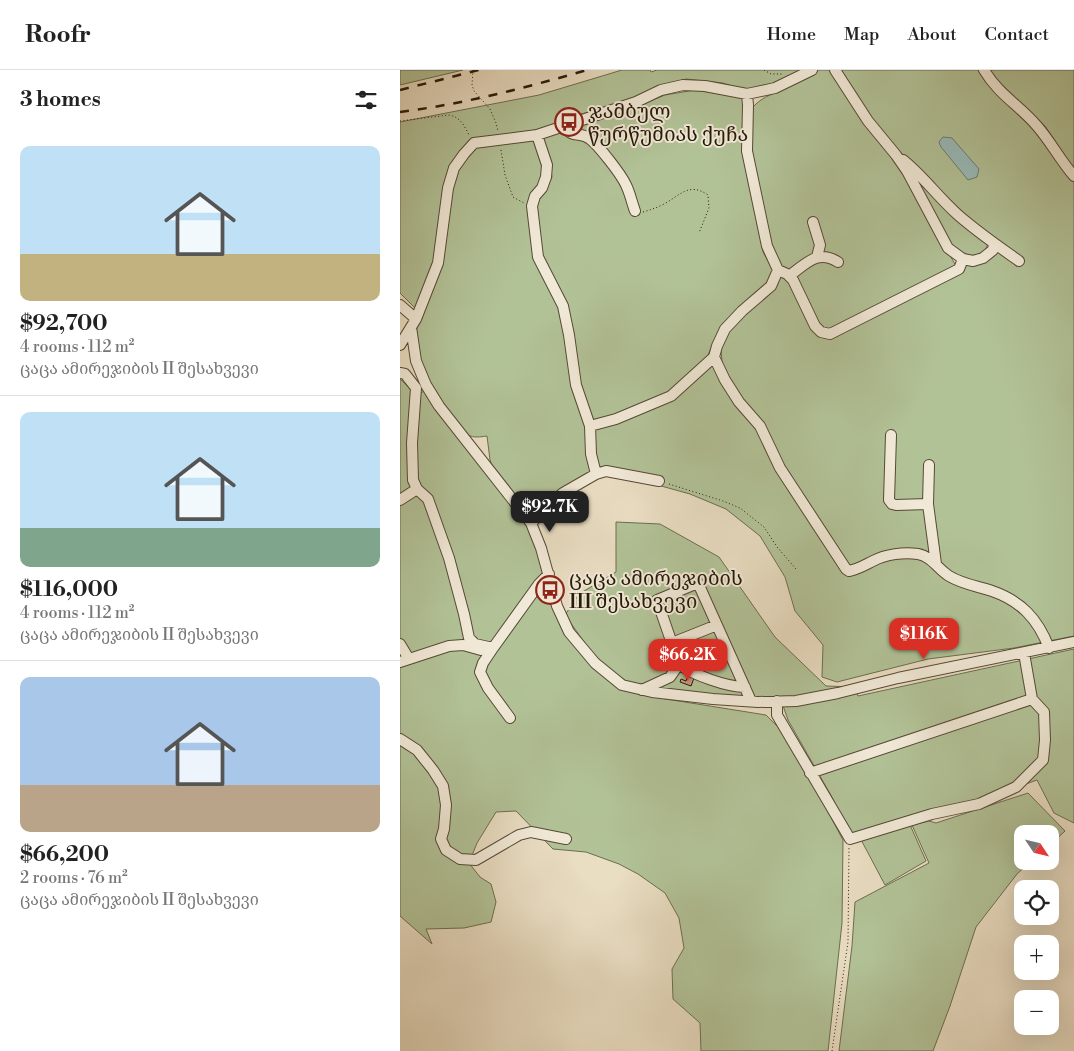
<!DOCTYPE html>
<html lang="en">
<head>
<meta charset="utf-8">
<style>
	body { margin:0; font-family:"Libre Bodoni","Noto Serif Georgian",serif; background:#f2f2f2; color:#222; height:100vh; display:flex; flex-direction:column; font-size:19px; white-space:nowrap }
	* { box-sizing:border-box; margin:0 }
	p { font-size:16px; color:#767676 }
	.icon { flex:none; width:28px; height:28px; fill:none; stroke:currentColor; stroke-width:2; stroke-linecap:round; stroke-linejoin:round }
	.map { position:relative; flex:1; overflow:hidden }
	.details { display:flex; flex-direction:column; background:#fff; width:400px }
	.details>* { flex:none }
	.needle { width:32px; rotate:125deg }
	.tools { position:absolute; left:614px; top:755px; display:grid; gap:10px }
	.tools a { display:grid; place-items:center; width:45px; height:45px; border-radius:10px; background:#fff; box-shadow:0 5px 20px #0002; font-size:25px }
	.price { position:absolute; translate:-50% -42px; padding:0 11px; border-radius:10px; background:#d93025; color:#fff; font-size:16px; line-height:32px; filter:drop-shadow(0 1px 2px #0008) }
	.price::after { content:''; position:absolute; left:50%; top:30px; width:15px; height:11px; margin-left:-8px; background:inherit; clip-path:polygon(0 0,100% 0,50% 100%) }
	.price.current { background:#222; color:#fff }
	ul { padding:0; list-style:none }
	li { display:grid; align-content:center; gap:10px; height:265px; padding:0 20px }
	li+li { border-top:1px solid #e0e0e0 }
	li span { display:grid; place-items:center; height:155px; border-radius:10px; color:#555 }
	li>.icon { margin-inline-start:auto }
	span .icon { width:90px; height:90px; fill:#fffc; stroke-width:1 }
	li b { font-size:21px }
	h2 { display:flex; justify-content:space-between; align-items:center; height:60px; padding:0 20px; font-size:21px }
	header { display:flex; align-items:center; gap:30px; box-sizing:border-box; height:70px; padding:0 25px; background:#fff; border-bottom:1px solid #e0e0e0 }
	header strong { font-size:24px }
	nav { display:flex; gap:28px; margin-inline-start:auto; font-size:18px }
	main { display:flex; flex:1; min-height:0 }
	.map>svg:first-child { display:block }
	.green { fill:#b2c297; stroke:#6c6d50 }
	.water { fill:#99bbba; stroke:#6b7a73 }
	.building { fill:#d6957e; stroke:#251808 }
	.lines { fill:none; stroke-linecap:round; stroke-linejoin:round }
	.minor-casing { stroke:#564936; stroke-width:12 }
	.path { stroke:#251808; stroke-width:1; stroke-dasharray:1 2.5; stroke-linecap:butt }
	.minor { stroke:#f1e9d7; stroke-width:10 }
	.rail { stroke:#251808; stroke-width:2.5; stroke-dasharray:9 9; stroke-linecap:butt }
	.labels { text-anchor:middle; stroke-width:4; stroke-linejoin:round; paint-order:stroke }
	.poi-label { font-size:20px; fill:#251808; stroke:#f1e9d7; text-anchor:start }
</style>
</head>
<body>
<header>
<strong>Roofr</strong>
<nav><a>Home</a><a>Map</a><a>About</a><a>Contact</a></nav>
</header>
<main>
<section class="details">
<h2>3 homes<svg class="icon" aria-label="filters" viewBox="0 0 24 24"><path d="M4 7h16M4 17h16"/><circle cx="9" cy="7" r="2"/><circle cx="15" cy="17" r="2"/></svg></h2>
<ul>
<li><span style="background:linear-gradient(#bfe0f5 70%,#c2b280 0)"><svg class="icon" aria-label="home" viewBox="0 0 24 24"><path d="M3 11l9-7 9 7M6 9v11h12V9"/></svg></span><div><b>$92,700</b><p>4 rooms · 112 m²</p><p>ცაცა ამირეჯიბის II შესახვევი</p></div></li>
<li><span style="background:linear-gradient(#bfe0f5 75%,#7fa58c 0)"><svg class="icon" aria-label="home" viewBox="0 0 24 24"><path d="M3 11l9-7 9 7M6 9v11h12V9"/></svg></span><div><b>$116,000</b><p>4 rooms · 112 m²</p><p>ცაცა ამირეჯიბის II შესახვევი</p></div></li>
<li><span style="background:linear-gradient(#a9c7e8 70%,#b9a48a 0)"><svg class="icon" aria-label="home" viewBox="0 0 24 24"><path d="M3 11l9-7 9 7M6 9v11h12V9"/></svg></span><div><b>$66,200</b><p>2 rooms · 76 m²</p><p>ცაცა ამირეჯიბის II შესახვევი</p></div></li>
</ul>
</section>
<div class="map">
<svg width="674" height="981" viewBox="0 0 674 981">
	<rect width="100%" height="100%" fill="#e9ddc2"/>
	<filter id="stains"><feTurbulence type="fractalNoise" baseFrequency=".004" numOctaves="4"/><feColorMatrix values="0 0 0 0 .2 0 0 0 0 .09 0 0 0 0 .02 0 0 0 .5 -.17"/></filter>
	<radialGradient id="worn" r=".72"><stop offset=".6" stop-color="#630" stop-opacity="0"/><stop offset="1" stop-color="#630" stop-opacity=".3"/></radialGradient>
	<path class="green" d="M 0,0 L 63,0 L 0,15 Z
		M 222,0 L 250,0 L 251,2 L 257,0 L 403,0 L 378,13 L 344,20 L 323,13 L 286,9 L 236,29 L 178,45 L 167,52 L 130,62 L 77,68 L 58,85 L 29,211 L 15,238 L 0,223 L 0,52 L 139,25 Z
		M 418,0 L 431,0 L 498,93 L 556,196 L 431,260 L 424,259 L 420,256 L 396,208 L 378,196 L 369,174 L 351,82 L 351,39 C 362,27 368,26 382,20 C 395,15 406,7 418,0 Z
		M 440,0 L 580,0 L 592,19 L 633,56 L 674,110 L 674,566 L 614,578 L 528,589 L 437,612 L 422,607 L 423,575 L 395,541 L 385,507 L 360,466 L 326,439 L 290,424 L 200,399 L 197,395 L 194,361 L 198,357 L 267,331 L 311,292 L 338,326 L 325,304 L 322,291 L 321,280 L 324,266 L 381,207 L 385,207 L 389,209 L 420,264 L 565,194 L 577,195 L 591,186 L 597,178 L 620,195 L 624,190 L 575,154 L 511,91 C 480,70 460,32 440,0 Z
		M 588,0 L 674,0 L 674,99 L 645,56 L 604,21 Z
		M 295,20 L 345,28 L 343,81 L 363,182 L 374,202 L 369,212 L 318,262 L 308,285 L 271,322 L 218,344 L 191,351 L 180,315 L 164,230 L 142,187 L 136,134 L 148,116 L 152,107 L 149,89 L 142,68 L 245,33 L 265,25 Z
		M 135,69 L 142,88 L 142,113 L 134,123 L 135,187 L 158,232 L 187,356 L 191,398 C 185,413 167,417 154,425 C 146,430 141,439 135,445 L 131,446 L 95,403 L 90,390 L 87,366 C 80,367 74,368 68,365 C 57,359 26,309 22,297 C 17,284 16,267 17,254 L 57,103 L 73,79 L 81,75 Z
		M 509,100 L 588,174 C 580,195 560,184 549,171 C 544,164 540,155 536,148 C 527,132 518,116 509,100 Z
		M 0,309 L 12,320 L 10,415 L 26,430 L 48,495 L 65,567 L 89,579 L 80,594 L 86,609 L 84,600 L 137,520 L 146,516 L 161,552 L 170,568 L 193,598 L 219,617 L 230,622 L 266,629 L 366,645 L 378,657 L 396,682 L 443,770 L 442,853 L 428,981 L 301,981 L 300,953 L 273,929 L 272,899 L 284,878 L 279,848 L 265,823 L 238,804 L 219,794 L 186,782 L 153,779 L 116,741 L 96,742 L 77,773 L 69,793 L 80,807 L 91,814 L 96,832 L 91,852 L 64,858 L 26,859 L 32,874 L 0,846 Z
		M 24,321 L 26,322 L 132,461 L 145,502 L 95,572 L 89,574 L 75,571 L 23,419 L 15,404 L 19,324 Z
		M 216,452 L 260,454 L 319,487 L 375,567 L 426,616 L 455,617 L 458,626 L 674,579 L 674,753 L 654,743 L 637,710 L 579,731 L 507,748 L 526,791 L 485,815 L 458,764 L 450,766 L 433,729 L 388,650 L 380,627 L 341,628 L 231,614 L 210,600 L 192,583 L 165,545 L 179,524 L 216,502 Z
		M 628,723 L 665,761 L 650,775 L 650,764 L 622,764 L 622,791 L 631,791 L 617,804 L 576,857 L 550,936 L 533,981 L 439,981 L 452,876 L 455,832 L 529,793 L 512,755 L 529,751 L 536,753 Z"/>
	<path class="water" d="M 543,67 L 552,68 L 579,99 L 577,107 L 568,110 L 541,77 L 539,72 Z"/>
	<path class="building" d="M 288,606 L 294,608 L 291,616 L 280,612 L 281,609 L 286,611 Z"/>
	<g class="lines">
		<defs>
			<path id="minor" d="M 435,0 L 468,51 L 496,85 L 507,101 L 548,178 L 563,189 L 573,191 L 583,188 L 593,180 L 594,173
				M 584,0 C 599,25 619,35 637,56 C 651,72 660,90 674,106
				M 164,55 C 173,71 179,60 190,69 C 199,76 221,104 226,115 C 230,123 232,133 235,141
				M 137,65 L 147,95 L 146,107 L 142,118 L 135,126 L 132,136 L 138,187 L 163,236 L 169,265 L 176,315 L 190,356 L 191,384 L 196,404
				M 503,90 C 523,106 538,127 557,144 C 576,161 598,176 619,191
				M 413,152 L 420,175 L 417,187
				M 378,200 L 387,204 L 393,210 L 415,256 L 421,262 L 430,264 L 559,199 L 563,189
				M 389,206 C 406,194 417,179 438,192
				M 0,235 L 16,249
				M 11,257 L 16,291 L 26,315 L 39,336 L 131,453 L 141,478 L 157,536 L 169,562 L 195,593 L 222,615 L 252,622 L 313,629 L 358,632 L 396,631 L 438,623 L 498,608 L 674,572
				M 0,275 L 16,249 L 38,193 L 48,118 L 54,98 L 64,84 L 74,73 L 137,65 L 236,32 L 261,20 L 283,15 L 305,16 L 347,24 L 375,18 L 412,0
				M 314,287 L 325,310 L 339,332 L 360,356 L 380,398 L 446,499 L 449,501 C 459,499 465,495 473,491 C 486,484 504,482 518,484 C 531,486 538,499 549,506 C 562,514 577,516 592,521 C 621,531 638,549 649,578
				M 0,303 L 5,304 L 16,318 L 12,373 L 13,410 L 17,419 L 28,429 L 49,488 L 64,544 L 69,568 L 75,574 L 93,578 L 139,514 L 149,504
				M 190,356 L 216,349 L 271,326 L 314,287 L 317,276 L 325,259 L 342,241 L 371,216 L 378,200 L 367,176 L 347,81 L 348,35 L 347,24
				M 491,365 L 489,430 L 492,434 L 496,435 L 528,434
				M 529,395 L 528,434 L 536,494
				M 0,430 L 17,419
				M 131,453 L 163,423 L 196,404 L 206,401 L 259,411
				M 272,573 L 317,555
				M 0,574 L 9,589
				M 93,578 L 83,593 L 80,602 L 88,618 L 110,648
				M 0,592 L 49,576 L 63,575 L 81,580
				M 279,594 C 293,605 327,617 345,617
				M 242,620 L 270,607 L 279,594 L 257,530 L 298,513 L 351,631
				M 377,631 L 377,645 L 450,769 L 532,744 L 579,734 L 616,717 L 643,690 L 645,670 L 644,642 L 632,629 L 624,583
				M 0,669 L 17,680 L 33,700 L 43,716 L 46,735 L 44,759 L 41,769 L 46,780 L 60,789 L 76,790 L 119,765 L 131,762 L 166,769
				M 410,703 L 632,629"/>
		</defs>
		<use href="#minor" class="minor-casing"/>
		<path class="path" d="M 73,0 L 72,15 L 74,21 L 90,39 L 96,53 L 98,61
			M 364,0 L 371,4 L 382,4
			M 0,51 L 49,45 C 60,47 64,55 69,65
			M 101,80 L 105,105 L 113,127 L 124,133
			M 243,142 C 250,140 256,138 262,135 C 279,127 288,111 308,125 L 309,138 L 299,163
			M 269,414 L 323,431 L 340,438 L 364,457 L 377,477 L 396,499
			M 432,981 L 448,872 L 449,777"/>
		<use href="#minor" class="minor"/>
		<path class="rail" d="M 0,20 L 79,0
			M 0,42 C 63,34 125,18 187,0"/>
	</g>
	<defs>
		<symbol id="bus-ring" viewBox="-11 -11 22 22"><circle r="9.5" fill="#f1e9d7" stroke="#8f2418" stroke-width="1.5"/><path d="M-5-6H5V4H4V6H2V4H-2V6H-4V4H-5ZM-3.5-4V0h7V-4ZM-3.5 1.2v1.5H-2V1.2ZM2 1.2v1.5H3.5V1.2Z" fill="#8f2418"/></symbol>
	</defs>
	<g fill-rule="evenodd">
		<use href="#bus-ring" x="153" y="36" width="32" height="32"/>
		<use href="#bus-ring" x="134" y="504" width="32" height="32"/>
	</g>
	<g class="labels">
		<g class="poi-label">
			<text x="188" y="48">ჯამბულ<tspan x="188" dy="23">წურწუმიას ქუჩა</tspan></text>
			<text x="169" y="515">ცაცა ამირეჯიბის<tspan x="169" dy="23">III შესახვევი</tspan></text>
		</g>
	</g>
	<rect width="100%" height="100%" filter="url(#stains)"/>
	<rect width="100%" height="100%" fill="url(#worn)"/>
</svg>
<div class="tools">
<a><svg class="needle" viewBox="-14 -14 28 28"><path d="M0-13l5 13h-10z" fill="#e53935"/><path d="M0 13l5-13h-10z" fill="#767676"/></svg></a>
<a><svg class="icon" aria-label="locate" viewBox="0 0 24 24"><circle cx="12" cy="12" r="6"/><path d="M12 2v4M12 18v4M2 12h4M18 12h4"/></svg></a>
<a>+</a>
<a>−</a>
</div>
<b class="price current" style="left:150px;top:463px">$92.7K</b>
<b class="price" style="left:524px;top:590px">$116K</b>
<b class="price" style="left:288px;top:611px">$66.2K</b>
</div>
</main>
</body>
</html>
